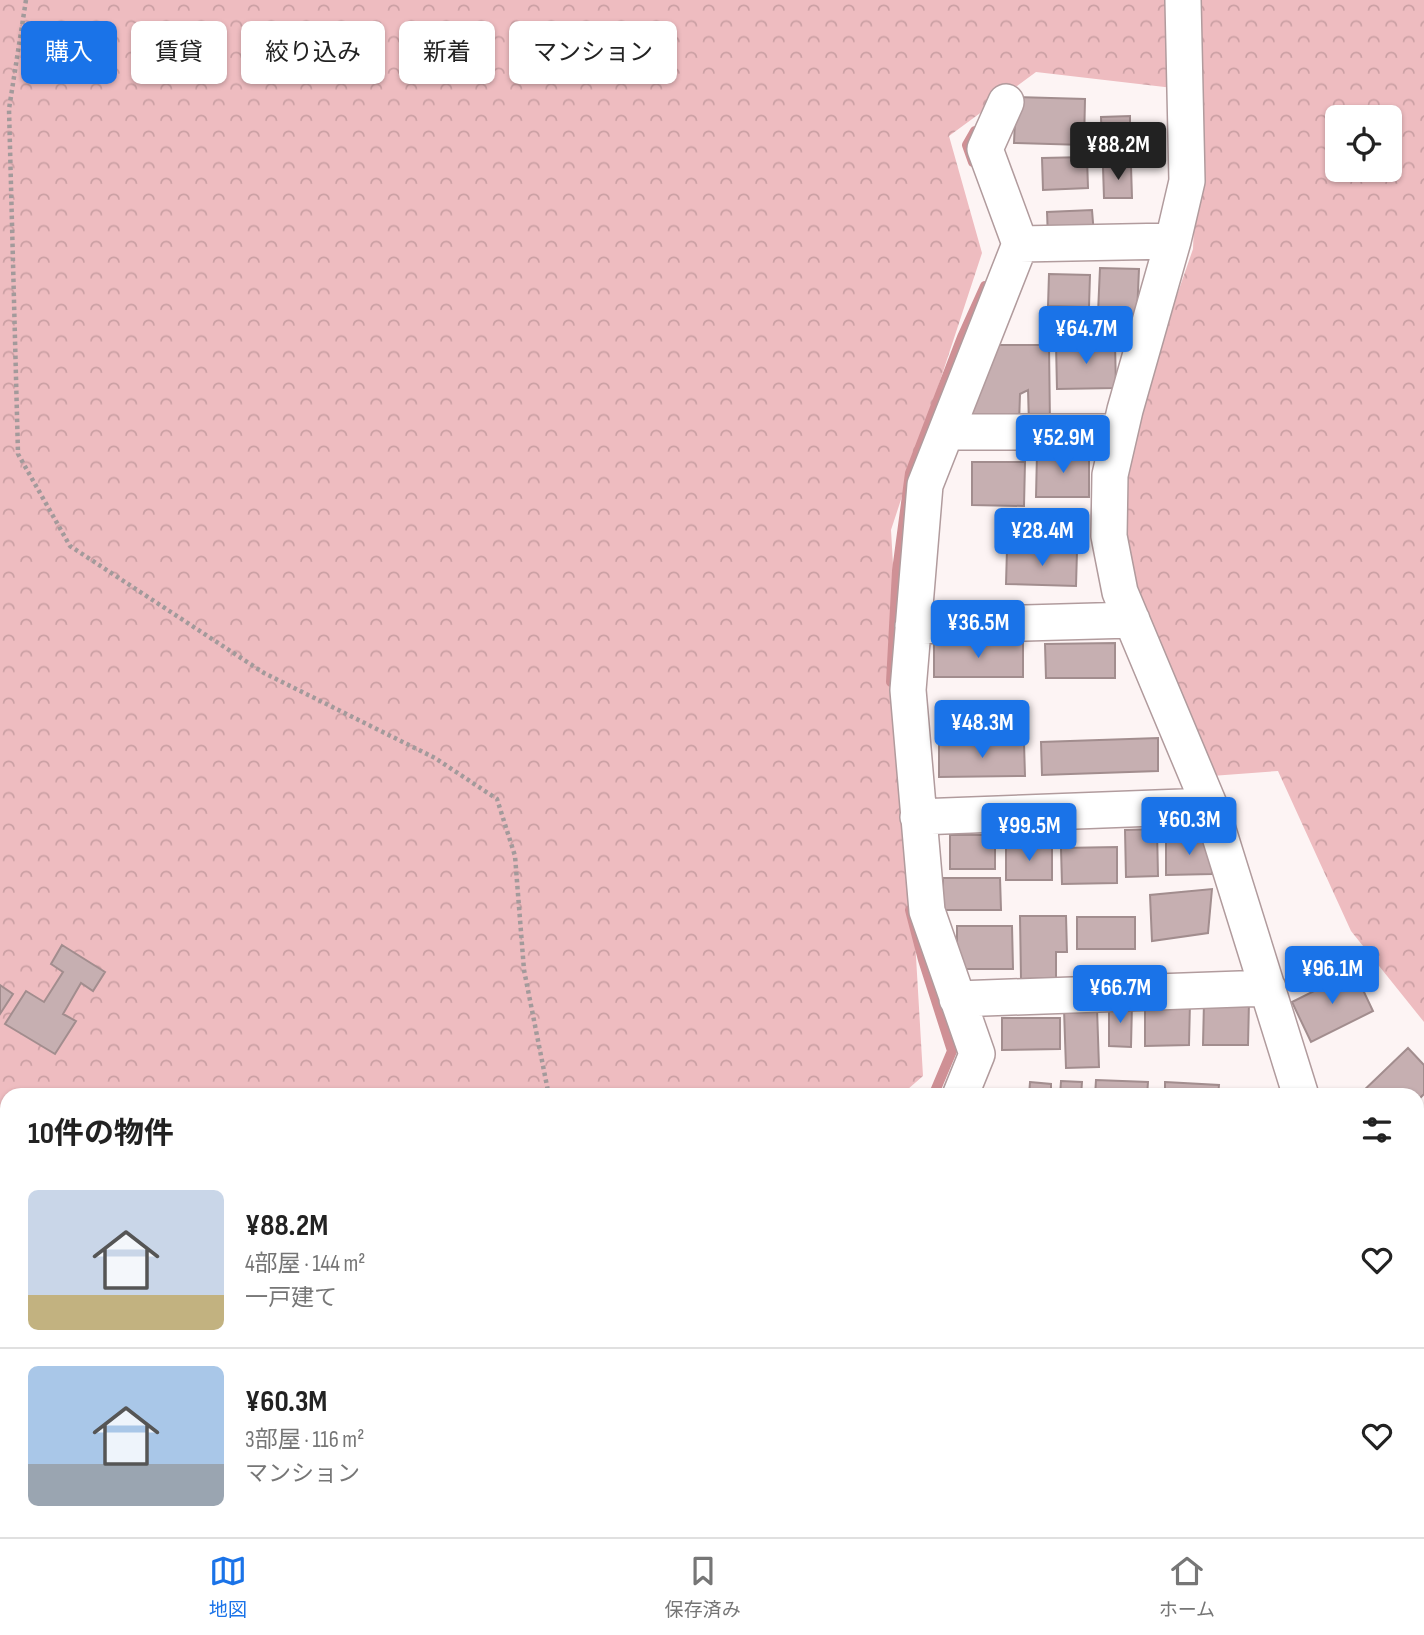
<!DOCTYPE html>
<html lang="ja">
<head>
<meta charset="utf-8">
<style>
	body { margin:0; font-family:"Sofia Sans Condensed","Noto Sans JP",sans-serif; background:#f2f2f2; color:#222; height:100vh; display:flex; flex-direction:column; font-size:26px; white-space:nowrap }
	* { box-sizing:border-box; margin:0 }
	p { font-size:23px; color:#767676 }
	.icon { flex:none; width:38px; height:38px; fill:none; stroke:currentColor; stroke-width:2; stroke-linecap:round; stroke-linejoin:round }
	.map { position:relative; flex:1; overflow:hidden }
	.panel { position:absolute; left:0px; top:1088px; width:1424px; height:450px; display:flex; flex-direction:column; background:#fff; border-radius:21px 21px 0 0; box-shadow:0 2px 5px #0004 }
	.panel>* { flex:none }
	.hud { position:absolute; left:21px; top:21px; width:700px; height:63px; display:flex; gap:14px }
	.controls { position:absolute; left:1325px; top:105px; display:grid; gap:14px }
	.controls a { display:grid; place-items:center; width:77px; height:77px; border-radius:10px; background:#fff; box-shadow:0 2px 5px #0004; font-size:35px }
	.price { position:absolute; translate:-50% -60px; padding:0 16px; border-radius:7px; background:#1a73e8; color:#fff; font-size:23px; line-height:46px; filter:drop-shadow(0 2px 4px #0008) }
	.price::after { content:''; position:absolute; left:50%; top:42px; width:21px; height:16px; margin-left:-10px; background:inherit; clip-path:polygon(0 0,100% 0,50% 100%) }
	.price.selected { background:#222; color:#fff }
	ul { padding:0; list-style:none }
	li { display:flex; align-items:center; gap:21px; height:175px; padding:0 28px }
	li+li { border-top:2px solid #e0e0e0 }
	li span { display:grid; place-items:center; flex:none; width:196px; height:140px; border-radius:10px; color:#555 }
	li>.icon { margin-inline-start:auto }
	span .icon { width:84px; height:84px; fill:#fffc; stroke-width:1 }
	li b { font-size:30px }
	h2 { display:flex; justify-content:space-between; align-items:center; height:84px; padding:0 28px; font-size:30px }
	.chip { padding:0 24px; border-radius:10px; background:#fff; box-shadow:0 2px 5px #0004; font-size:24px; line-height:63px }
	.chip.selected { background:#1a73e8; color:#fff }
	.dock { display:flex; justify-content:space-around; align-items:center; height:98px; border-top:2px solid #e0e0e0; background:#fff; font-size:19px; color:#767676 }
	.dock a { display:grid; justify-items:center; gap:4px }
	.dock .selected { color:#1a73e8 }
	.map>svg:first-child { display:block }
	.forest { fill:url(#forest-crowns); fill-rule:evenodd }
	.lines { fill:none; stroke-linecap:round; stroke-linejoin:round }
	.stream { stroke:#cf9095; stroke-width:10 }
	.building { fill:#c6afb1; stroke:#a28d8e; stroke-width:2 }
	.street-casing { stroke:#b19b9d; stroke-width:38 }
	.path { stroke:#a39a9b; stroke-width:4.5; stroke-dasharray:3.5 3.5; stroke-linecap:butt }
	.street { stroke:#fff; stroke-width:35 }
</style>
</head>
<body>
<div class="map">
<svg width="1424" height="1537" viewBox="0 0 1424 1537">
	<defs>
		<pattern id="forest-crowns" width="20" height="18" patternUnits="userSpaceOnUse" patternTransform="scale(1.75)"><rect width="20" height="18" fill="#eebcc0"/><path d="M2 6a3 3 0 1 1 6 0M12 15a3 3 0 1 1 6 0" fill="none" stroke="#cba0a4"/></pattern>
	</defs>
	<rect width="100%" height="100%" fill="#fdf4f4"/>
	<path class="forest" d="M 0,0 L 1424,0 L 1424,1022 L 1351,931 L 1278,771 L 1198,777 L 1130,587 L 1124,448 L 1193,249 L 1199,91 L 1036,72 L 949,136 L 982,253 L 891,530 L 923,1076 L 900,1096 L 7,1096 L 7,1255 L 0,1256 ZM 1337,117 L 1390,117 L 1390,170 L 1337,170 Z
		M 235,1531 L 558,1531 L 557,1537 L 236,1537 Z"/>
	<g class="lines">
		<path class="stream" d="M 973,162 L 967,145 L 975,131
			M 891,682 L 897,571 L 910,473 L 962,337 L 985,286
			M 910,910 L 923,960 L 952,1051 L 933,1096
			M 852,1537 L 852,1531"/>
	</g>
	<path class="building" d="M 1016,97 L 1085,99 L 1084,145 L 1014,143 Z
		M 1130,116 L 1130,147 L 1102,149 L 1101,117 Z
		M 1087,157 L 1088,188 L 1043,190 L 1042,158 Z
		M 1131,166 L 1132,198 L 1104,198 L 1103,167 Z
		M 1092,210 L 1094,235 L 1048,238 L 1047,212 Z
		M 1100,268 L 1139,269 L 1137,314 L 1098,313 Z
		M 1049,274 L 1090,275 L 1089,307 L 1048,306 Z
		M 1115,343 L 1116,388 L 1057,389 L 1056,344 Z
		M 991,345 L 1049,345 L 1050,424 L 1029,424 L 1028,390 L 1020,394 L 1019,424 L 969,422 Z
		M 1037,453 L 1089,454 L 1089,497 L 1036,497 Z
		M 972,462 L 1025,462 L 1024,506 L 972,505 Z
		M 1007,549 L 1077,551 L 1076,586 L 1006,584 Z
		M 934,643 L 1023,643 L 1023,677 L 934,677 Z
		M 1115,643 L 1115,678 L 1046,678 L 1045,644 Z
		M 1158,738 L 1158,771 L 1042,775 L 1041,742 Z
		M 1024,743 L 1025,776 L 939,777 L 939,744 Z
		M 1157,829 L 1158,876 L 1126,877 L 1125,830 Z
		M 950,835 L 995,835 L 995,869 L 950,869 Z
		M 1166,840 L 1212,840 L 1212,874 L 1166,875 Z
		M 1006,846 L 1052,846 L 1052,880 L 1006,880 Z
		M 1117,847 L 1117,883 L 1062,884 L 1061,848 Z
		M 943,878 L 1000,878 L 1001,910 L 943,910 Z
		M 1212,889 L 1208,933 L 1152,941 L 1150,895 Z
		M 1020,916 L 1066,916 L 1067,952 L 1056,952 L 1056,978 L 1021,979 Z
		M 1077,917 L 1135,917 L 1135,949 L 1077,949 Z
		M 957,926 L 1012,926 L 1013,969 L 957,969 Z
		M 62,945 L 105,972 L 93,991 L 81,983 L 63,1014 L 76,1021 L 55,1054 L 5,1024 L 26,991 L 44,1002 L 63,972 L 51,964 Z
		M 1354,971 L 1373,1011 L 1311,1042 L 1292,1002 Z
		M 0,985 L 13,994 L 0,1014 Z
		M 1204,1002 L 1249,1002 L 1248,1045 L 1203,1045 Z
		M 1145,1003 L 1190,1003 L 1189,1045 L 1145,1046 Z
		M 1109,1004 L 1132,1004 L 1131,1047 L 1109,1046 Z
		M 1097,1008 L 1099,1067 L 1066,1068 L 1064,1009 Z
		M 1002,1018 L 1060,1018 L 1060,1049 L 1002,1050 Z
		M 1408,1048 L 1424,1065 L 1424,1094 L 1418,1100 L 1418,1096 L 1358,1096 Z
		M 1096,1080 L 1148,1082 L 1147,1096 L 1095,1096 Z
		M 1061,1081 L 1082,1082 L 1081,1096 L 1060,1096 Z
		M 1030,1082 L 1051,1084 L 1051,1096 L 1029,1096 Z
		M 1165,1082 L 1219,1085 L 1218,1096 L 1165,1096 Z
		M 1424,1173 L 1424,1212 L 1418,1204 L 1418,1178 Z
		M 1418,1230 L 1424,1238 L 1424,1268 L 1418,1273 Z
		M 597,1531 L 645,1531 L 645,1537 L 597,1537 Z
		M 659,1531 L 694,1531 L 694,1537 L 659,1537 Z
		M 721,1531 L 773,1531 L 773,1537 L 721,1537 Z
		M 793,1531 L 836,1531 L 836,1535 L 793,1537 Z"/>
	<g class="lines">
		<defs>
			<path id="street" d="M 1183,0 L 1187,181 L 1173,241 L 1125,410 L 1110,475 L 1109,536 L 1120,592 L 1213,814 L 1301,1096
				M 1020,244 L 1173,241
				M 946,432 L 1120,432
				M 913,626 L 1132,620
				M 918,817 L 1209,806
				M 957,999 L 1268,988
				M 960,1096 L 977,1054 L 927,911 L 908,690 L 925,485 L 1020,244 L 985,149 L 1006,102
				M 0,1237 L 7,1289
				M 40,1531 L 41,1537
				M 1404,1531 L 1405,1537
				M 872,1537 L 872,1531"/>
		</defs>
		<use href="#street" class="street-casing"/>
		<path class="path" d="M 26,0 L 9,109 L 18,454 L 70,546 L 264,673 L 435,758 L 497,799 L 515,856 L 524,970 L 549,1096"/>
		<use href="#street" class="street"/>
	</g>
</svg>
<div class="controls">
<a><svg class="icon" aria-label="locate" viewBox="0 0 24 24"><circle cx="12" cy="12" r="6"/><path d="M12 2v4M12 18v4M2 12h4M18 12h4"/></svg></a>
</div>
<b class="price selected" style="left:1118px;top:182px">¥88.2M</b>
<b class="price" style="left:1086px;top:366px">¥64.7M</b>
<b class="price" style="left:1063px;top:475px">¥52.9M</b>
<b class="price" style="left:1042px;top:568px">¥28.4M</b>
<b class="price" style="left:978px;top:660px">¥36.5M</b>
<b class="price" style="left:982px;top:760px">¥48.3M</b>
<b class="price" style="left:1189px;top:857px">¥60.3M</b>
<b class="price" style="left:1029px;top:863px">¥99.5M</b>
<b class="price" style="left:1332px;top:1006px">¥96.1M</b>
<b class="price" style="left:1120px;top:1025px">¥66.7M</b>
<div class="hud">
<a class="chip selected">購入</a>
<a class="chip">賃貸</a>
<a class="chip">絞り込み</a>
<a class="chip">新着</a>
<a class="chip">マンション</a>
</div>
<section class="panel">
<h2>10件の物件<svg class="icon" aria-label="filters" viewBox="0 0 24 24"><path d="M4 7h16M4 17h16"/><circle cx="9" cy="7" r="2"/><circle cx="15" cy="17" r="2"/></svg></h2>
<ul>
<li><span style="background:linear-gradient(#c9d6e8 75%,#c2b280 0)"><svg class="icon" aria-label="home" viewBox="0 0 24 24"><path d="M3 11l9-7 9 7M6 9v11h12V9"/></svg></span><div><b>¥88.2M</b><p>4部屋 · 144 m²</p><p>一戸建て</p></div><svg class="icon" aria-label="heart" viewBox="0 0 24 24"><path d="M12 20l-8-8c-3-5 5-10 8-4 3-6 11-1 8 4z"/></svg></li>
<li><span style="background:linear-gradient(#a9c7e8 70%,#9aa5b1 0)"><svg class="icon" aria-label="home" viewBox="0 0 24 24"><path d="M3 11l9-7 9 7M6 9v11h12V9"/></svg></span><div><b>¥60.3M</b><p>3部屋 · 116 m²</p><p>マンション</p></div><svg class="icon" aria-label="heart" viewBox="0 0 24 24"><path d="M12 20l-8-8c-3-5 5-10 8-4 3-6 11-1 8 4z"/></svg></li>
</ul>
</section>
</div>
<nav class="dock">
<a class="selected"><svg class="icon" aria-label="map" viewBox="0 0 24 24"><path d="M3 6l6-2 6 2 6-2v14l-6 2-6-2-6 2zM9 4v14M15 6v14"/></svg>地図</a>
<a><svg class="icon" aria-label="saved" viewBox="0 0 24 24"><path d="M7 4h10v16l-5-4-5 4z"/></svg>保存済み</a>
<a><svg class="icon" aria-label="home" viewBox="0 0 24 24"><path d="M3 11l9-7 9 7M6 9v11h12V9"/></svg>ホーム</a>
</nav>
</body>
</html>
